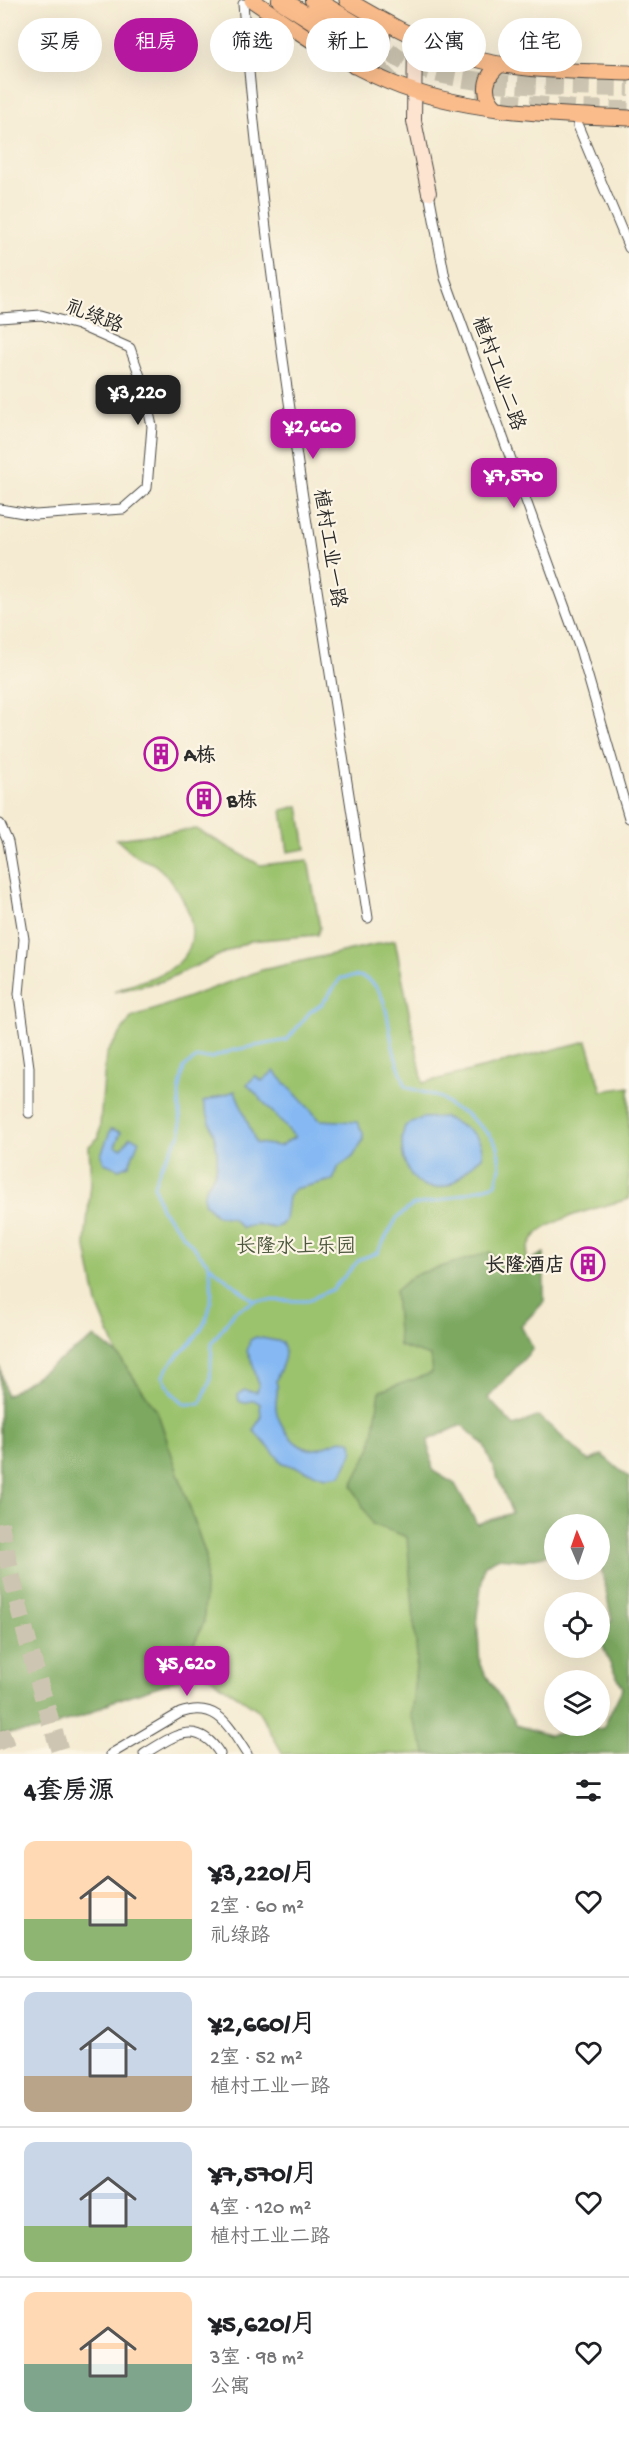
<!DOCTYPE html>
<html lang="zh">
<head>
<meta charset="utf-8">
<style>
	body { margin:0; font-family:"Gochi Hand","LXGW WenKai TC",sans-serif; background:#f2f2f2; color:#202124; height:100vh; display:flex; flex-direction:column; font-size:22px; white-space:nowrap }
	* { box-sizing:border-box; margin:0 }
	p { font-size:20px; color:#757577 }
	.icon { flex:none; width:33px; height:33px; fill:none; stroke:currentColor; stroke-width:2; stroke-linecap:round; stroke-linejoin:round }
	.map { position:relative; height:1754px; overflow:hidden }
	.panel { display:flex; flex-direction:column; background:#fff; flex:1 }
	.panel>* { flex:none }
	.hud { position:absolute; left:18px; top:18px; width:594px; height:54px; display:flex; gap:12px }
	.needle { width:39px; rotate:358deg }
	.tools { position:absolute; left:544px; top:1514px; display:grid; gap:12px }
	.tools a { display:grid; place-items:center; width:66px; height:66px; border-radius:50%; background:#fff; box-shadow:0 6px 24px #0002; font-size:30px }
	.price { position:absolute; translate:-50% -51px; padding:0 14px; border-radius:12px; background:#b5179e; color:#fff; font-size:20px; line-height:39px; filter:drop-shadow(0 2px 3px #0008) }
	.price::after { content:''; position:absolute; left:50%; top:36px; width:18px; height:14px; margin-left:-9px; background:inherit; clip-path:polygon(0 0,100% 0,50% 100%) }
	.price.current { background:#222; color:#fff }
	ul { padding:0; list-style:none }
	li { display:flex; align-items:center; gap:18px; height:150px; padding:0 24px }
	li+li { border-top:2px solid #e0e0e0 }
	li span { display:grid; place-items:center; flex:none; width:168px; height:120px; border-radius:12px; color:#555 }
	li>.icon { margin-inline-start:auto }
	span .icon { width:72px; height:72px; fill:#fffc; stroke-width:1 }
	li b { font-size:26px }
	h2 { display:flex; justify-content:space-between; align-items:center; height:72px; padding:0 24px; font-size:26px }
	.tag { padding:0 21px; border-radius:27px; background:#fff; box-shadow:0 6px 24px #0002; font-size:21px; line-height:54px }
	.tag.current { background:#b5179e; color:#fff }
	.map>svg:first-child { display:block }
	.green { fill:#9bc26d; stroke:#63764c; stroke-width:1.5 }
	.forest { fill:#7ca860; stroke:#546a46; stroke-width:1.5; fill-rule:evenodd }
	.water { fill:#86b9f3; stroke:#58728f; stroke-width:1.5 }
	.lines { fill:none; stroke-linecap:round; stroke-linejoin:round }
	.stream { stroke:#86b9f3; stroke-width:3 }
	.highway-tunnel { stroke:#cdc5b1; stroke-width:18; stroke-dasharray:18 9; stroke-linecap:butt }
	.street-casing { stroke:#494844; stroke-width:11 }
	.secondary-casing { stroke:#494844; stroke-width:16 }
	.primary-casing { stroke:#494844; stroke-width:17 }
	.highway-casing { stroke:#494844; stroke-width:20 }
	.street { stroke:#fff; stroke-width:9 }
	.secondary { stroke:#fde4d1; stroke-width:14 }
	.primary { stroke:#fabc8b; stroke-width:15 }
	.highway { stroke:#fabc8b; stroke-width:18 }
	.labels { text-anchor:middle; stroke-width:4.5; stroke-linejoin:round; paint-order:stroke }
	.street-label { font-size:20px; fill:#2b2b2b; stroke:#fcf5e5 }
	.poi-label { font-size:20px; font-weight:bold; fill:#2b2b2b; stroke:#fcf5e5; text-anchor:start }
	.park-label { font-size:20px; fill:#4d583f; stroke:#fcf5e5 }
</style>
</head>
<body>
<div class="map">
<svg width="629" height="1754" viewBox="0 0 629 1754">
	<rect width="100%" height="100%" fill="#fcf5e5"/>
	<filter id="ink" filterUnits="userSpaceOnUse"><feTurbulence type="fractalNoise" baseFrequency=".0167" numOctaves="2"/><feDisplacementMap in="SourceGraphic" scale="12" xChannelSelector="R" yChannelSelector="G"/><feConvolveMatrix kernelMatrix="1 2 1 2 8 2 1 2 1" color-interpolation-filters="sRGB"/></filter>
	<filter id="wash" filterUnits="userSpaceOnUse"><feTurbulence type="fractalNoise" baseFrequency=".008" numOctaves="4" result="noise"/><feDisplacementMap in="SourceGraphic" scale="24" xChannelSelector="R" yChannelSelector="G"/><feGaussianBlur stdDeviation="1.35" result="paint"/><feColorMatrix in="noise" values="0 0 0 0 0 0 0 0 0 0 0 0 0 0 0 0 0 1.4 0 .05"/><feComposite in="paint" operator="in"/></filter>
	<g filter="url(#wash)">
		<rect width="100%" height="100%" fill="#f5ebd2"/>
		<path class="green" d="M 299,806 L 306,849 L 288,852 L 282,810 Z
			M 196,829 L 260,865 L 308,860 L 320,928 L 317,935 L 250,941 L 163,981 L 114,992 C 134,981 159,979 177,964 C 210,937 181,885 155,865 C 150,861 143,861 138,857 C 130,852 123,845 116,839 Z
			M 395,940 L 423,1083 L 587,1041 L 602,1091 L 629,1087 L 629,1199 C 605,1206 542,1219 531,1242 C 527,1248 527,1258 525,1265 L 416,1434 L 479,1754 L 283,1754 L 258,1710 L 205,1674 L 171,1682 L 188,1657 L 206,1556 L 157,1411 L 118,1355 L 97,1304 L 85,1242 L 91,1183 L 89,1146 L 99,1137 L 106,1054 L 131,1018 L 262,970 Z"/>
		<path class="forest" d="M 490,1252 L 507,1272 L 544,1253 L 544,1302 L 521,1326 L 533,1349 L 488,1398 L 514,1426 L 539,1416 L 589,1461 L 602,1455 L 629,1478 L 629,1754 L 427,1754 L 411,1716 L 417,1657 L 407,1537 L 372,1524 L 352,1485 L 371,1447 L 380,1391 L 432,1373 L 430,1356 L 399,1346 L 395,1291 L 414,1275 ZM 462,1425 L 484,1445 L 512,1513 L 477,1524 L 455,1484 L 433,1471 L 428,1440 ZM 555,1524 L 600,1524 L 600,1562 L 612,1621 L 600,1624 C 600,1647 611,1668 623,1687 L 603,1728 L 548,1735 L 517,1725 L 480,1665 L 477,1616 L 484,1566 L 497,1558 L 523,1560 L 555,1554 Z
			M 95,1337 L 118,1355 L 157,1411 L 206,1556 L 204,1622 L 188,1657 L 171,1682 L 111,1702 L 86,1715 L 39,1731 L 0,1734 L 0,1367 L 6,1396 Z"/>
		<path class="water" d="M 274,1071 L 320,1120 L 357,1122 L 363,1133 L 363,1140 L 353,1157 L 339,1166 L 333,1180 L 294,1189 L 288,1197 L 285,1220 L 281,1225 L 273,1228 L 256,1224 L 242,1228 L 232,1218 L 216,1215 L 205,1204 C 200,1187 212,1184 216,1169 C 221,1147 210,1123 203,1102 L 235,1091 L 256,1143 L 280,1146 L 295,1137 L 247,1084 L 256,1076 L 262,1081 Z
			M 444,1117 C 462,1127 485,1133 482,1157 C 469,1165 458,1183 446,1186 C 410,1197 395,1153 405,1126 L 422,1118 Z
			M 111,1129 L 121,1132 L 115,1146 L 122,1148 L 130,1137 L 139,1140 L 129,1165 L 119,1169 L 104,1163 L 101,1155 Z
			M 256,1337 L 282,1342 C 290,1357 279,1368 276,1381 C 279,1390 276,1396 276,1404 C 275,1418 288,1438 299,1445 C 321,1459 334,1433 352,1442 L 353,1452 L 341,1475 L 326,1477 L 283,1463 L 253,1430 L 261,1418 L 260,1404 L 254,1400 L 244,1403 L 239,1401 L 238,1395 L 244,1390 L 257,1392 L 259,1384 C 254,1374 254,1360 247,1352 L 250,1340 Z"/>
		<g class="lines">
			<path class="stream" d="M 359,976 C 389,984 387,1023 393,1047 C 396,1061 402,1074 406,1087 L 442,1098 L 451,1107 L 466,1114 L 489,1134 L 498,1147 L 500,1168 L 496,1184 L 440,1201 L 413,1205 L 397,1218 L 377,1253 L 360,1259 L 333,1289 L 306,1301 L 253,1300 L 209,1265 L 161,1209 L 154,1185 L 160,1168 L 181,1133 L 179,1093 L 184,1067 L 197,1058 L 211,1058 L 234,1050 L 287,1040 L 310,1012 L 322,1004 L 341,978 Z
				M 209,1267 C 215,1294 212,1319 192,1341 C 180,1355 172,1358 163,1376 L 172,1393 L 185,1404 L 200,1404 L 210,1382 L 212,1343 L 235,1311 L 255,1301"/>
		</g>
	</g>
	<g filter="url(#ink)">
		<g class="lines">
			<path class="highway-tunnel" d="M 369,33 C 380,42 392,56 405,62 C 456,88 570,87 629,88
				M 360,50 L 391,81 L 400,83
				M 476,99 L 575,109 L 629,110
				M 0,1523 C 16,1601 36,1678 61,1754
				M 0,1731 L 9,1754"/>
			<defs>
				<path id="street" d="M 243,4 C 268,310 322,614 368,918
					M 578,126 L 629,248
					M 429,193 L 445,278 L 580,649 L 629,818
					M 0,318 L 41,315 L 78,325 L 130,348 L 142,382 L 152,426 L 147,488 L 123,509 L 35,515 L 0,509
					M 0,824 L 8,842 L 24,939 L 19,994 L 29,1067 L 29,1113
					M 111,1754 L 180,1713 C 218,1700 229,1727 247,1754
					M 144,1754 C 172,1737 197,1717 220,1754"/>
				<path id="secondary" d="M 415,36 L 414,121 L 429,193"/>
				<path id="primary" d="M 252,0 C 296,30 340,62 389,82 C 460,112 553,115 629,118
					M 347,0 C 381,20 418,41 455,53 C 511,72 571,71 629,73
					M 354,66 C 377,61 389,38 378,17
					M 497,109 C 481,95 484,76 501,64"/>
				<path id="highway" d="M 281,0 L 360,50
					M 314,0 L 369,33"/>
			</defs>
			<use href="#street" class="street-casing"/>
			<use href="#secondary" class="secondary-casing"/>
			<use href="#primary" class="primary-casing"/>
			<use href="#highway" class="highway-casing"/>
			<use href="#street" class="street"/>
			<use href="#secondary" class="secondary"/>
			<use href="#primary" class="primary"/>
			<use href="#highway" class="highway"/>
		</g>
	</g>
	<defs>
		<symbol id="building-ring" viewBox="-11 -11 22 22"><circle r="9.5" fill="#fcf5e5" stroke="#b5179e" stroke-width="1.5"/><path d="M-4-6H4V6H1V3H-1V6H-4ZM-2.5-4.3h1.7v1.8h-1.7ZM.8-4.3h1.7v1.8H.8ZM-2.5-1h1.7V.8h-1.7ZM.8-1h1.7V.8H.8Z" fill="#b5179e"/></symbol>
	</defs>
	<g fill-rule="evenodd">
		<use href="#building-ring" x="142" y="735" width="38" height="38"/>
		<use href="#building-ring" x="185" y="780" width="38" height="38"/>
		<use href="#building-ring" x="569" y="1245" width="38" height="38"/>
	</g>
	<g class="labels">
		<g class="street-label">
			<text transform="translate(95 315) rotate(21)" y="7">礼绿路</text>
			<text transform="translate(500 373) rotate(70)" y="7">植村工业二路</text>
			<text transform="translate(331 548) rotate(81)" y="7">植村工业一路</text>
		</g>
		<g class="poi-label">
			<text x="184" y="761">A栋</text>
			<text x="227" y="806">B栋</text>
			<text x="565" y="1271" text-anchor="end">长隆酒店</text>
		</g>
		<g class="park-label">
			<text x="296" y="1252">长隆水上乐园</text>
		</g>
	</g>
</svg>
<div class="tools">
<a><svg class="needle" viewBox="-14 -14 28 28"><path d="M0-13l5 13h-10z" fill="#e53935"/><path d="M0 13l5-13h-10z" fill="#757577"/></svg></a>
<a><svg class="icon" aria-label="locate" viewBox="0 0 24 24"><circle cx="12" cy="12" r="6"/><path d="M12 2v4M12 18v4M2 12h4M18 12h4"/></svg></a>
<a><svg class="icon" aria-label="layers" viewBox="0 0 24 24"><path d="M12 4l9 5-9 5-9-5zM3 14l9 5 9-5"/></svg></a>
</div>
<b class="price current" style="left:138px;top:426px">¥3,220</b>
<b class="price" style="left:313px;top:460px">¥2,660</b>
<b class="price" style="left:514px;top:509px">¥7,570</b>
<b class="price" style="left:187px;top:1697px">¥5,620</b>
<div class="hud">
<a class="tag">买房</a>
<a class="tag current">租房</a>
<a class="tag">筛选</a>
<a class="tag">新上</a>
<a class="tag">公寓</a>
<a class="tag">住宅</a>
</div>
</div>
<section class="panel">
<h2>4套房源<svg class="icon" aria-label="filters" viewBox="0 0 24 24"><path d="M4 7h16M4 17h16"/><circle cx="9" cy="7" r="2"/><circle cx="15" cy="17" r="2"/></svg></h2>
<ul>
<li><span style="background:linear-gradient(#ffd9b3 65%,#8fb573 0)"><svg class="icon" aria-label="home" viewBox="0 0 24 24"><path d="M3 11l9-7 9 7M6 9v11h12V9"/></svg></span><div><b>¥3,220/月</b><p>2室 · 60 m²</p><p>礼绿路</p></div><svg class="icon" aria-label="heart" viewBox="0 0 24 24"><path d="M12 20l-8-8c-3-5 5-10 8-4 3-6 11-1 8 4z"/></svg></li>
<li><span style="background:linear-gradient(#c9d6e8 70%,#b9a48a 0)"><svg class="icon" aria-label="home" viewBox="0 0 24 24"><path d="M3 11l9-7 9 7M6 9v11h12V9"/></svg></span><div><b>¥2,660/月</b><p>2室 · 52 m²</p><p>植村工业一路</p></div><svg class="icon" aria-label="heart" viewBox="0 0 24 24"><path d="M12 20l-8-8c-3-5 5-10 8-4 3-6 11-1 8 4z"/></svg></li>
<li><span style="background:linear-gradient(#c9d6e8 70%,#8fb573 0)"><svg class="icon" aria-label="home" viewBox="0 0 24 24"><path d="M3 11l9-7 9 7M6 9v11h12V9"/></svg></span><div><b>¥7,570/月</b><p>4室 · 120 m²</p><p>植村工业二路</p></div><svg class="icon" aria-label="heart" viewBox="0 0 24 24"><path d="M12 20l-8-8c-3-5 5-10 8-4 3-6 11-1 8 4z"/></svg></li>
<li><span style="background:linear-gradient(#ffd9b3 60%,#7fa58c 0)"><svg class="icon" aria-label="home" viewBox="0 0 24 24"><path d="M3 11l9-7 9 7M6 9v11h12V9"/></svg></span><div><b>¥5,620/月</b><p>3室 · 98 m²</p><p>公寓</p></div><svg class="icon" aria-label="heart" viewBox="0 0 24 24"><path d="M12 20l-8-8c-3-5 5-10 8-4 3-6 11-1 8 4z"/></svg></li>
</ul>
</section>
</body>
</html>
